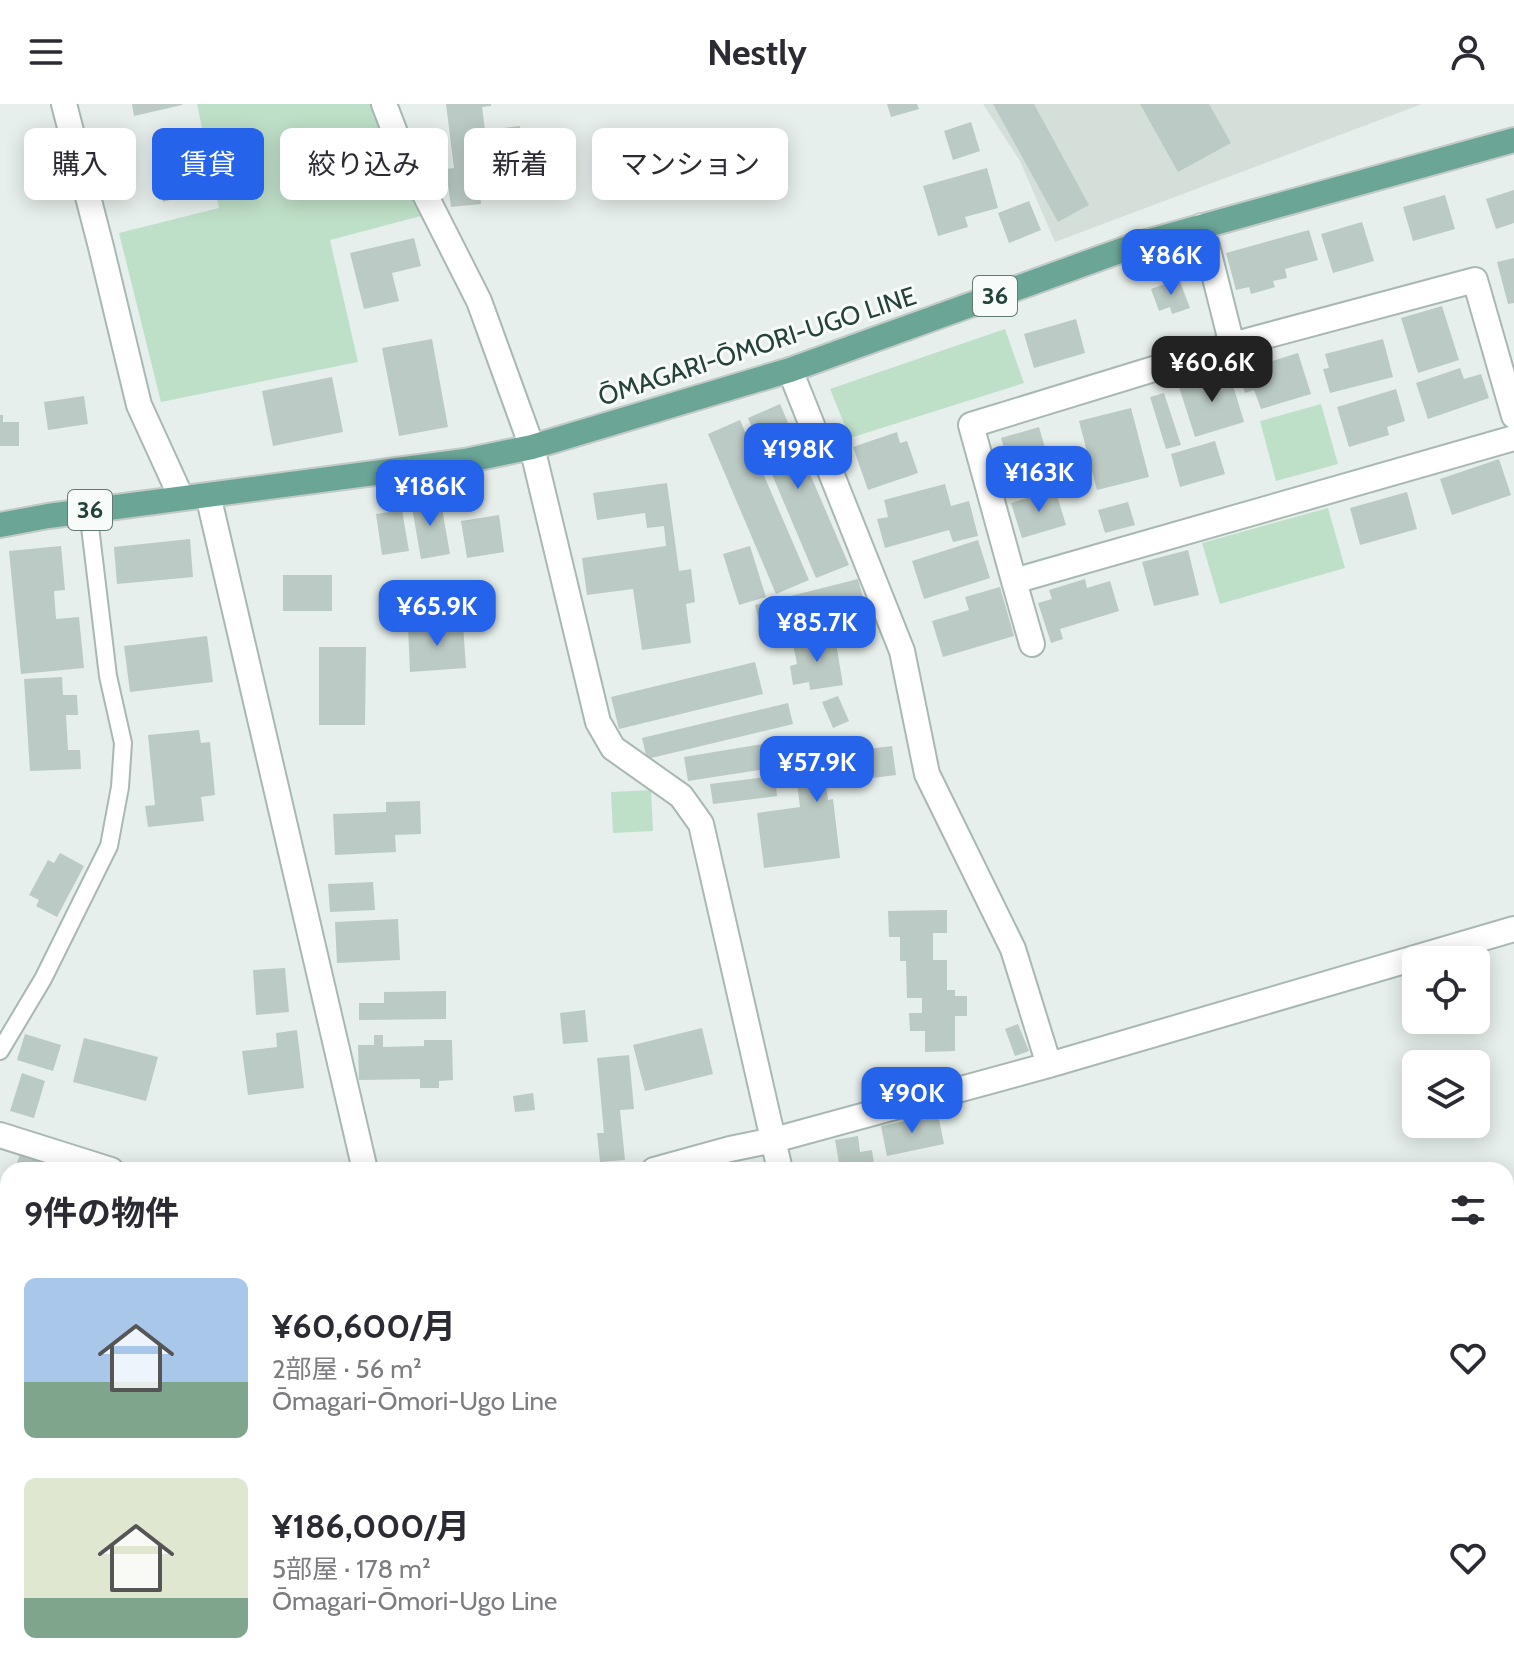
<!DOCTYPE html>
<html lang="ja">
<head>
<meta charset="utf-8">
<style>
	body { margin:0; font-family:Cabin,"Noto Sans JP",sans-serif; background:#f2f2f3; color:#2b2b33; height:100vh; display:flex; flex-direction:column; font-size:30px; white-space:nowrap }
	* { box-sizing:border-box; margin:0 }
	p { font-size:26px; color:#7c7c81 }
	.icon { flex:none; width:44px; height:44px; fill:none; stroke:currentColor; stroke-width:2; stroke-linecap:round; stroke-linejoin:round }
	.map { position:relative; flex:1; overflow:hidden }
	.drawer { position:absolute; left:0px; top:1058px; width:1514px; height:514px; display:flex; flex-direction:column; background:#fff; border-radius:24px 24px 0 0; box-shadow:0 4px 20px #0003 }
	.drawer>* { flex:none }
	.guide { position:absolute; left:24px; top:24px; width:800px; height:72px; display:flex; gap:16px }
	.tools { position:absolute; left:1402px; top:842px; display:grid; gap:16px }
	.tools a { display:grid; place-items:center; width:88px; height:88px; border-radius:12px; background:#fff; box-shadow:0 4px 20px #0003; font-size:40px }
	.price { position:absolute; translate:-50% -68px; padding:0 18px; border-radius:16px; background:#2563eb; color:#fff; font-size:26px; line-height:52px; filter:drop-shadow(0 2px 4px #0008) }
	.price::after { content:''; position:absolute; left:50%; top:48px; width:24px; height:18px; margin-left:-12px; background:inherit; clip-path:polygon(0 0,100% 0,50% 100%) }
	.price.on { background:#222; color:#fff }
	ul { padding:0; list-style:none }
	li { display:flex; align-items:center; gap:24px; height:200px; padding:0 24px }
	li span { display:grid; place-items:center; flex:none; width:224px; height:160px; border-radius:12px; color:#555 }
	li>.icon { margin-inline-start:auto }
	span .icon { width:96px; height:96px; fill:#fffc; stroke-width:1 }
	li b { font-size:34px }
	h2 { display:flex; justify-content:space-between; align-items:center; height:96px; padding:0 24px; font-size:34px }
	.tag { padding:0 28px; border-radius:12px; background:#fff; box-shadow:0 4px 20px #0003; font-size:28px; line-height:72px }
	.tag.on { background:#2563eb; color:#fff }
	header { display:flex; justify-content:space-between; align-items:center; height:104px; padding:0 24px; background:#fff; font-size:36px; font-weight:700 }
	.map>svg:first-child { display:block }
	.built { fill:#d4dfda }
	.green { fill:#bfe0c8 }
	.building { fill:#bbcac4 }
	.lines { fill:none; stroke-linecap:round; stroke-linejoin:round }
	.service-casing { stroke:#a8b8b2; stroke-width:20 }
	.minor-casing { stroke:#a8b8b2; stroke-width:28 }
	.primary-casing { stroke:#c2cac8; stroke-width:28 }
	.service { stroke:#fff; stroke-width:16 }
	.minor { stroke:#fff; stroke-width:24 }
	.primary { stroke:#6aa596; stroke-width:24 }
	.labels { text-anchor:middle; stroke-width:6; stroke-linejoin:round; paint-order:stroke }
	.shield { fill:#f7fbf9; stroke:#637a73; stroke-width:2 }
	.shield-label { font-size:24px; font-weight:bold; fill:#24423a }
	.street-label { font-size:26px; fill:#24423a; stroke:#f7fbf9 }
</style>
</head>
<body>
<header><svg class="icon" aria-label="menu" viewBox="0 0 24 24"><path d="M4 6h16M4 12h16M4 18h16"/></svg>Nestly<svg class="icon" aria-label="person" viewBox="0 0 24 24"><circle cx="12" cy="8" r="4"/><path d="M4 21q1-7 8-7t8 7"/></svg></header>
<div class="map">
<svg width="1514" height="1571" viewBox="0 0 1514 1571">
	<rect width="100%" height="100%" fill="#e6efeb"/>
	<path class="built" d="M 983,0 L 1422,0 L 1055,138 L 1020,57 Z"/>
	<path class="green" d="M 197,0 L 372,0 L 421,112 L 330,136 L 358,258 L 161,298 L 119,129 L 219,104 Z
		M 1005,225 L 1024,279 L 850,334 L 830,285 Z
		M 1321,300 L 1338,360 L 1276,377 L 1260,317 Z
		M 1328,404 L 1345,464 L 1220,500 L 1202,439 Z
		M 651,686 L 653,727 L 613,729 L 611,688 Z
		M 8,1279 L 8,1464 L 0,1465 L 0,1299 Z"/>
	<path class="building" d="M 132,0 L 182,0 L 182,1 L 134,12 Z
		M 446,0 L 491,0 L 491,2 L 482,3 L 485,26 L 520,22 L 524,57 L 499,60 L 502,83 L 480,87 L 481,100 L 451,103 L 446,65 L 454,64 Z
		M 887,0 L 917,0 L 919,5 L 891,13 Z
		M 993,0 L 1034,0 L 1089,101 L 1058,118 Z
		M 1140,0 L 1209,0 L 1231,39 L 1178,68 Z
		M 971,18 L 980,47 L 953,56 L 944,27 Z
		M 195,47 L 206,86 L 163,98 L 153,58 Z
		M 987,64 L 998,104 L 965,113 L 968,123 L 938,132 L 923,82 Z
		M 1514,86 L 1514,119 L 1496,125 L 1486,95 Z
		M 1445,91 L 1455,125 L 1413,137 L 1403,103 Z
		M 1029,97 L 1041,126 L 1009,139 L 998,109 Z
		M 1362,118 L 1374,157 L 1333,169 L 1321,130 Z
		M 1309,126 L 1318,156 L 1285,165 L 1287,174 L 1273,177 L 1275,183 L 1251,190 L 1249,183 L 1236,186 L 1226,149 Z
		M 414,134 L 421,162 L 392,169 L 399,197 L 364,205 L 350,149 Z
		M 1514,154 L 1514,199 L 1508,200 L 1497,158 Z
		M 1179,175 L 1190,204 L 1172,210 L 1170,203 L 1159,207 L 1151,185 Z
		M 1442,202 L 1459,256 L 1418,269 L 1401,214 Z
		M 1076,215 L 1085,249 L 1034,264 L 1024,230 Z
		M 432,235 L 448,323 L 399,332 L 382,244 Z
		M 1383,235 L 1393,273 L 1330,289 L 1323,265 L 1329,264 L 1325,250 Z
		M 1298,249 L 1311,290 L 1261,305 L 1254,286 L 1245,289 L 1238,268 Z
		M 1460,264 L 1464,275 L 1481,270 L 1489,294 L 1428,315 L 1416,279 Z
		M 1229,268 L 1244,318 L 1195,333 L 1179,283 Z
		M 332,273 L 343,328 L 273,342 L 262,287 Z
		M 1396,285 L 1405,317 L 1387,323 L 1389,331 L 1349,343 L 1337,303 Z
		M 1164,289 L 1181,341 L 1166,345 L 1150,293 Z
		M 84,292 L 88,320 L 48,326 L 44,298 Z
		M 780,300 L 849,461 L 816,474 L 748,314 Z
		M 1131,304 L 1149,373 L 1097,386 L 1079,317 Z
		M 0,311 L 3,311 L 3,318 L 19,318 L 19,342 L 0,342 Z
		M 740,316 L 809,476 L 776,490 L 708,330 Z
		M 1039,323 L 1048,354 L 1010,365 L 1001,334 Z
		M 897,328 L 900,339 L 907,337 L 918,369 L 868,386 L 853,343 Z
		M 1215,337 L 1225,370 L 1180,383 L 1171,350 Z
		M 1499,355 L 1511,391 L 1452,411 L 1440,375 Z
		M 667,379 L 679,467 L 691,465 L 695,498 L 686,500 L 691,539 L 642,546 L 633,485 L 587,491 L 582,454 L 666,442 L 664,422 L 647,424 L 645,409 L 597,416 L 593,389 Z
		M 945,380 L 951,402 L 969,397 L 978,432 L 953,438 L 949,426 L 885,444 L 877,415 L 888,413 L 884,396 Z
		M 1055,385 L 1066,421 L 1022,434 L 1011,399 Z
		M 1407,388 L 1417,425 L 1360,441 L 1350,404 Z
		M 440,393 L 450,450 L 421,455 L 411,398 Z
		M 1128,398 L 1135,421 L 1105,429 L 1098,406 Z
		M 402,406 L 409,447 L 382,451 L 376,410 Z
		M 499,411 L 504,448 L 467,454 L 461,417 Z
		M 190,435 L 193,473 L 117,480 L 114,443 Z
		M 978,436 L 990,474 L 924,495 L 912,457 Z
		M 61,442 L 65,486 L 54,487 L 56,515 L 79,513 L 84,564 L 21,570 L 9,447 Z
		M 750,442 L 766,493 L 739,501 L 723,450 Z
		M 1188,446 L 1199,491 L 1154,502 L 1142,458 Z
		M 283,471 L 332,471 L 332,507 L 283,507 Z
		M 858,475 L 867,508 L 763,534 L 755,501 Z
		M 1085,475 L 1087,484 L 1110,477 L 1119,507 L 1060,525 L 1063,535 L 1051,539 L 1038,499 L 1052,495 L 1049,486 Z
		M 457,483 L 459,513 L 402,516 L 400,487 Z
		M 1000,483 L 1014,532 L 943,553 L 932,517 L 969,506 L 965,493 Z
		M 463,520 L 466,564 L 410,568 L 408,523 Z
		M 207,532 L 213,578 L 130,588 L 124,542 Z
		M 835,533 L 843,581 L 810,586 L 809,578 L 793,581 L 790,562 L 797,560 L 793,540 Z
		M 319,543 L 366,543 L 365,621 L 319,621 Z
		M 755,558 L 763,590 L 619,625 L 611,593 Z
		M 62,573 L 63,591 L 77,591 L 78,611 L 66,611 L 68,646 L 80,646 L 81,665 L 30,667 L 24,575 Z
		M 838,592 L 849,617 L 833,624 L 822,598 Z
		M 788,599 L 793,620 L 647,655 L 642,634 Z
		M 199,626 L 201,639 L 210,638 L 215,691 L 201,693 L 204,717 L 148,723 L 145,702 L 155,701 L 148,631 Z
		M 820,637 L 822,651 L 892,642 L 896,671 L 826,680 L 828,696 L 833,695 L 840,754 L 764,764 L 757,709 L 800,703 L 792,640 Z
		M 774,638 L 778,663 L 688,677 L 684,653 Z
		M 775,672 L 777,692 L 713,700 L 710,680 Z
		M 420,697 L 421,730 L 395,731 L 396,748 L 335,751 L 333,710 L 386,708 L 386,698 Z
		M 60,749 L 84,762 L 57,813 L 36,802 L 39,796 L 29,791 L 48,756 L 54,759 Z
		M 373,778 L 375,806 L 330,808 L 328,780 Z
		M 947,806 L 947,829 L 933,829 L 933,856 L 947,856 L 947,886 L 955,886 L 955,892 L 967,892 L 967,912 L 955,912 L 955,947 L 925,948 L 925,927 L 910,927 L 909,909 L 922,909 L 922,894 L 907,894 L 906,857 L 900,857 L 900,833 L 889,833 L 888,807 Z
		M 398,815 L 400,856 L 337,859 L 335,818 Z
		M 285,864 L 289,908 L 256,911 L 253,866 Z
		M 446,887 L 446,915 L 359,916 L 359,899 L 384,899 L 384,888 Z
		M 585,906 L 588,938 L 563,940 L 560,909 Z
		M 1018,920 L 1029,947 L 1015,952 L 1005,925 Z
		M 702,924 L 713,970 L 645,987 L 633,941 Z
		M 297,926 L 304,984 L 248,991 L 242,947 L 277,943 L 276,929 Z
		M 25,930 L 61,941 L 53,967 L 17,956 Z
		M 374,931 L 383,931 L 383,943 L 424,942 L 424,936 L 452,936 L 453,976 L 439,977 L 439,984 L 420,984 L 420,975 L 359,976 L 358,941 L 374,941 Z
		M 84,934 L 158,953 L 146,997 L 73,978 Z
		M 629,951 L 634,1005 L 620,1006 L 625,1056 L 600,1058 L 597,1029 L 604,1029 L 597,954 Z
		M 22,969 L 45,977 L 34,1014 L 10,1007 Z
		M 533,989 L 535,1006 L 515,1008 L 513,992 Z
		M 938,1010 L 944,1040 L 887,1052 L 881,1022 Z
		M 858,1032 L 860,1048 L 872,1046 L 875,1066 L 832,1066 L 831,1060 L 839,1059 L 835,1036 Z
		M 20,1050 L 51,1060 L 49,1066 L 15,1066 Z
		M 4,1093 L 8,1095 L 8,1130 L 0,1127 L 0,1104 Z
		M 0,1181 L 8,1185 L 8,1211 L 0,1208 Z
		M 1514,1330 L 1514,1379 L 1510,1382 L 1506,1374 L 1506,1334 Z
		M 899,1564 L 993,1564 L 994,1571 L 900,1571 Z
		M 1058,1564 L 1106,1564 L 1107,1571 L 1059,1571 Z
		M 1393,1564 L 1424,1564 L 1427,1571 L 1395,1571 Z
		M 1043,1565 L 1045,1571 L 1026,1571 L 1026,1570 Z"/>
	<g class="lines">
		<defs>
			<path id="service" d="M 0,947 L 43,875 L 109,742 L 120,683 L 123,639 L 108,572 L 88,406"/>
			<path id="minor" d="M 64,0 L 101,143 L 139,301 L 181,393
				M 384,0 L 399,39 L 479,197 L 532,343 L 598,618 L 613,644 L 681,692 L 701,720 L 780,1066
				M 1202,122 L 1232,241
				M 790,266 L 902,547 L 927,670 L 1013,845 L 1049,961
				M 1514,312 L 1475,176 L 1232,241 L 971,321 L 1014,477 L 1514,334
				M 208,391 L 365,1066
				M 1014,477 L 1032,540
				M 0,1031 L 111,1066
				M 654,1066 L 730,1045 L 774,1036 L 1049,961 L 1514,825
				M 1506,1410 L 1514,1406
				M 458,1564 L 459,1571
				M 883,1564 L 885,1571
				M 1192,1571 L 1206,1564"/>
			<path id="primary" d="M 0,421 L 48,412 L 465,357 L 532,343 L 790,266 L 1139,140 L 1514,36"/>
		</defs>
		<use href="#service" class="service-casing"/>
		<use href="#minor" class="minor-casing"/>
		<use href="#primary" class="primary-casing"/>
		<use href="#service" class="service"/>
		<use href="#minor" class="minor"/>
		<use href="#primary" class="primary"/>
	</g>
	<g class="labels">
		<g class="shield">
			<rect x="973" y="172" width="44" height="40" rx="6"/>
			<rect x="68" y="386" width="44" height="40" rx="6"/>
		</g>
		<g class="shield-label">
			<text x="995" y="200">36</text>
			<text x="90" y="414">36</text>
		</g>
		<g class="street-label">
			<text transform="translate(757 242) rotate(-18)" y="9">ŌMAGARI-ŌMORI-UGO LINE</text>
		</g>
	</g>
</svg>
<div class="tools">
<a><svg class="icon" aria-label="locate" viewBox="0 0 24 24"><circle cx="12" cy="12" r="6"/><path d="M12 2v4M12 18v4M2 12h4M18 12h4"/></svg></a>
<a><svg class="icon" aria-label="layers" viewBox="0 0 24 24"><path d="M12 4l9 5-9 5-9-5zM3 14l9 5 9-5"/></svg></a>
</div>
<b class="price" style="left:1171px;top:193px">¥86K</b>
<b class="price on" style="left:1212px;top:300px">¥60.6K</b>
<b class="price" style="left:798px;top:387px">¥198K</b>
<b class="price" style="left:1039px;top:410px">¥163K</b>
<b class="price" style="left:430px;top:424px">¥186K</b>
<b class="price" style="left:437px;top:544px">¥65.9K</b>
<b class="price" style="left:817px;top:560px">¥85.7K</b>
<b class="price" style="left:817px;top:700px">¥57.9K</b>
<b class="price" style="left:912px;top:1031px">¥90K</b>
<div class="guide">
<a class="tag">購入</a>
<a class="tag on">賃貸</a>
<a class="tag">絞り込み</a>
<a class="tag">新着</a>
<a class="tag">マンション</a>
</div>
<section class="drawer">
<h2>9件の物件<svg class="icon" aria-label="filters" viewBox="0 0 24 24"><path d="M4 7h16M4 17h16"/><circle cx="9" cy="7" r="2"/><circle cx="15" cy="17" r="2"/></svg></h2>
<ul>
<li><span style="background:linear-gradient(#a9c7e8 65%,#7fa58c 0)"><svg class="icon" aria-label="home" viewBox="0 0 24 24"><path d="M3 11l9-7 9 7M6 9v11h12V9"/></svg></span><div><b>¥60,600/月</b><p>2部屋 · 56 m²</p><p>Ōmagari-Ōmori-Ugo Line</p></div><svg class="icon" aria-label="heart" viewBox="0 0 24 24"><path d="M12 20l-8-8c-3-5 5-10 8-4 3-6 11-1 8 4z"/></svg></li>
<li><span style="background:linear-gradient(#dfe7d0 75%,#7fa58c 0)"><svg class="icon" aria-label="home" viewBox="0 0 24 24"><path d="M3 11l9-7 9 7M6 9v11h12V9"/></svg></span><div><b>¥186,000/月</b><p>5部屋 · 178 m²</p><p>Ōmagari-Ōmori-Ugo Line</p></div><svg class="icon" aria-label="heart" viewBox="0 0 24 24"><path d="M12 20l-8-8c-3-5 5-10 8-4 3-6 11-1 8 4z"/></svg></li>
</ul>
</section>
</div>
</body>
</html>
